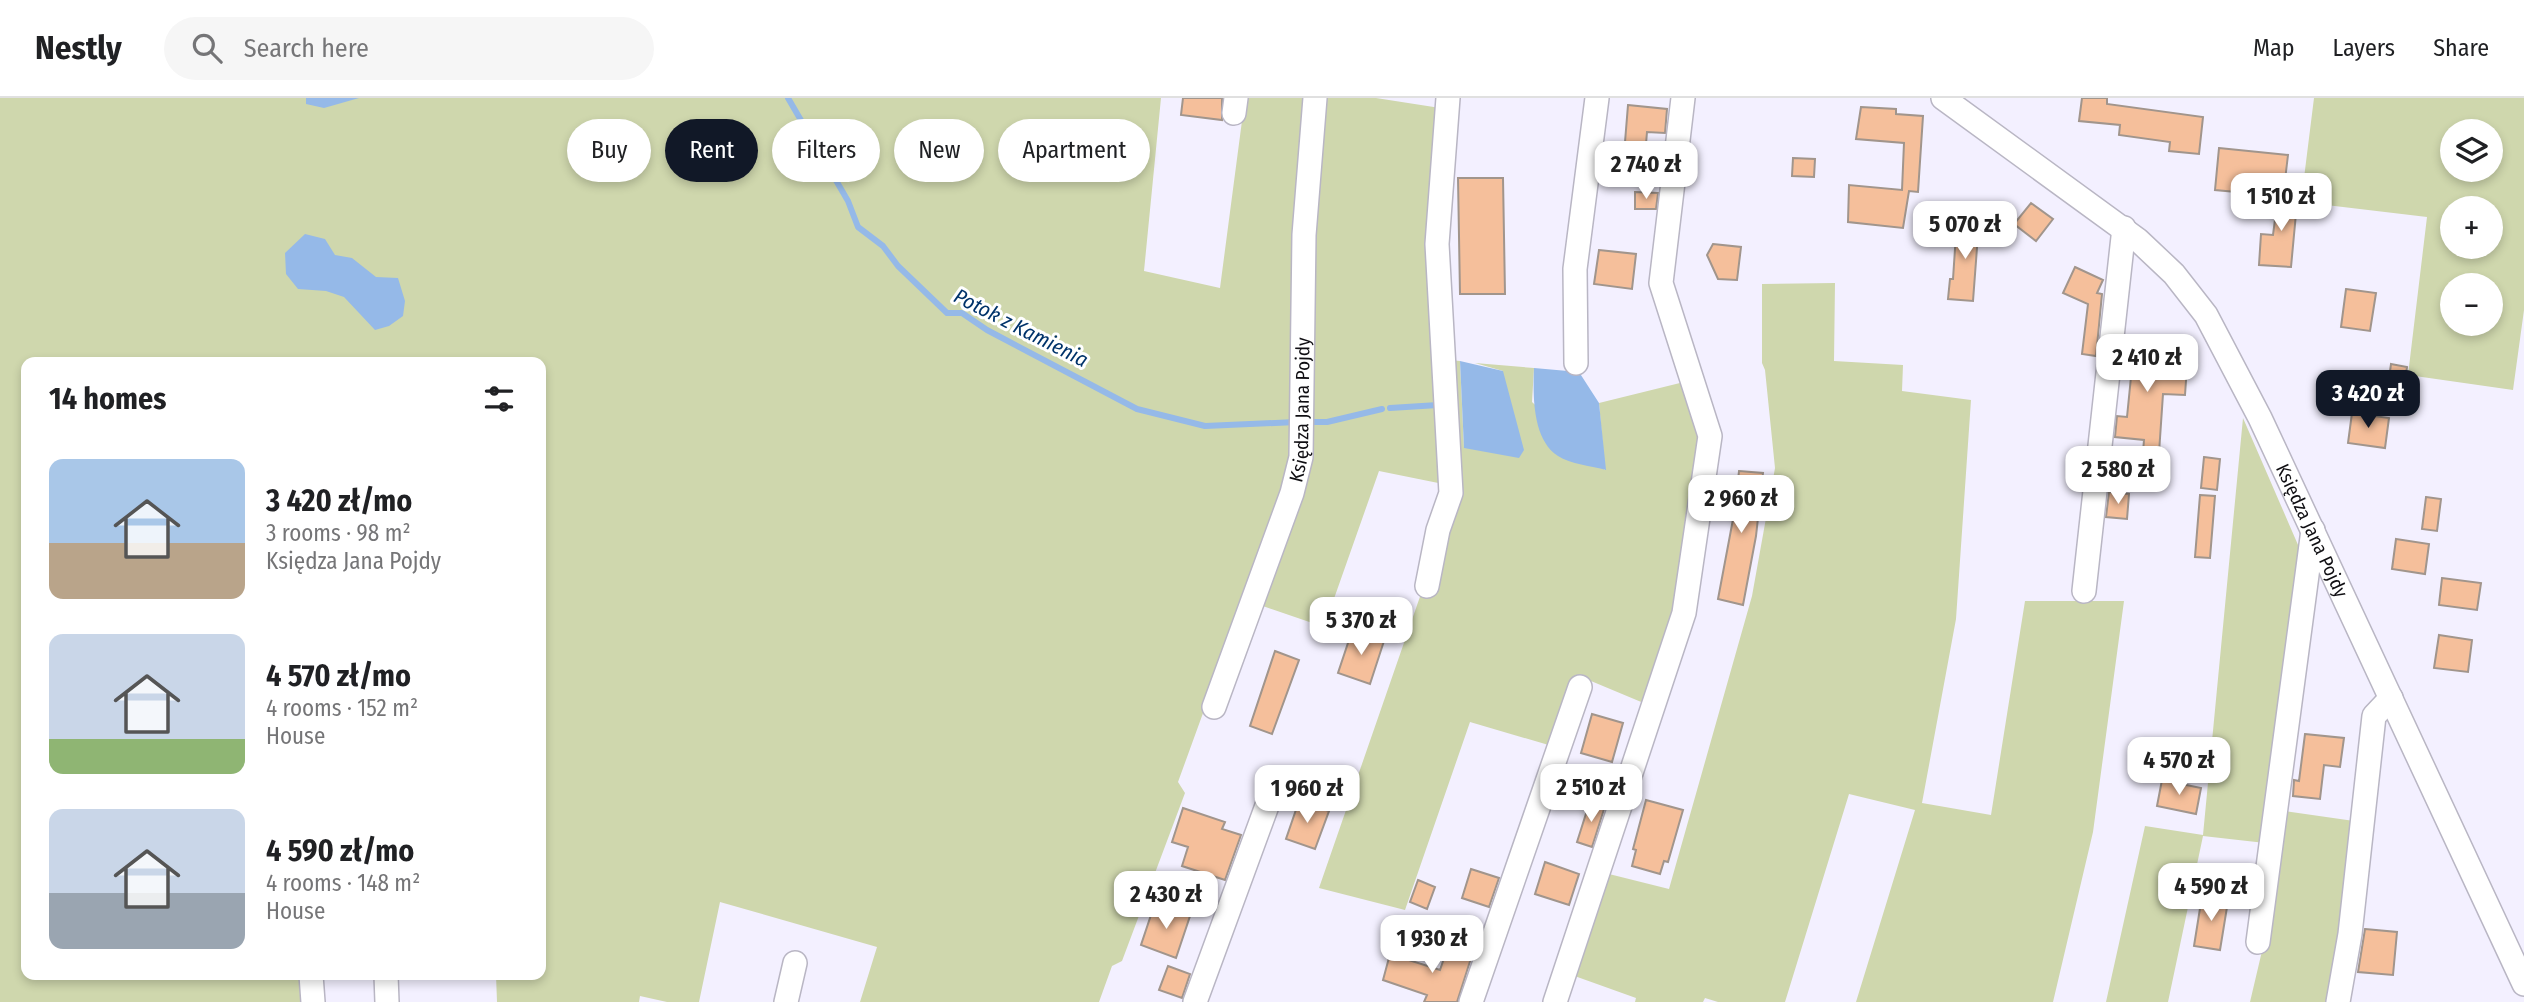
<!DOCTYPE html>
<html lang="en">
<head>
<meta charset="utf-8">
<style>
	body { margin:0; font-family:"Fira Sans Condensed",sans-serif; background:#f6f6f6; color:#202124; height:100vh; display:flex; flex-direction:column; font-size:26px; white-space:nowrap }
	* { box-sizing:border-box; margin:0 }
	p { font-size:23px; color:#757577 }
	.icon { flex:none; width:38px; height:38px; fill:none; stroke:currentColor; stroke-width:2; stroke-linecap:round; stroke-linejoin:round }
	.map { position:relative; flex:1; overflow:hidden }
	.details { position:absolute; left:21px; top:259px; width:525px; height:623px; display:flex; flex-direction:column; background:#fff; border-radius:14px; box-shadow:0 4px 10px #0003 }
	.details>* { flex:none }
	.guide { position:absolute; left:567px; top:21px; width:665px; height:63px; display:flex; gap:14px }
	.controls { position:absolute; left:2440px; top:21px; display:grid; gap:14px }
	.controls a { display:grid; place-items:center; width:63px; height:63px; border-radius:50%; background:#fff; box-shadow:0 4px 10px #0003; font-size:35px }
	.price { position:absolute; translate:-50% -60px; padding:0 16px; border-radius:14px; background:#fff; color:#222; font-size:23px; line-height:46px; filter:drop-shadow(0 2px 4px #0008) }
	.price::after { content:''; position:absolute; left:50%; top:42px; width:21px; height:16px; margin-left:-10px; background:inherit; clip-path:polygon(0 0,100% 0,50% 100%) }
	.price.active { background:#111827; color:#fff }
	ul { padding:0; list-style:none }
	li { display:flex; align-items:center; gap:21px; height:175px; padding:0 28px }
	li span { display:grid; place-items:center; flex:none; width:196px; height:140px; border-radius:14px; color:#555 }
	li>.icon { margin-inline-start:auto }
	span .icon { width:84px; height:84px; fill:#fffc; stroke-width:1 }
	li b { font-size:30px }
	h2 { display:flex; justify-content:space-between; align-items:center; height:84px; padding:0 28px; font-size:30px }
	.tag { padding:0 24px; border-radius:32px; background:#fff; box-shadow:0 4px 10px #0003; font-size:24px; line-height:63px }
	.tag.active { background:#111827; color:#fff }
	header { display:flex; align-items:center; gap:42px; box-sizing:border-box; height:98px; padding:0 35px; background:#fff; border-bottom:2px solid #e0e0e0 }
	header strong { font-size:33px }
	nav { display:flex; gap:38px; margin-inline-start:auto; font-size:24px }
	.search { width:490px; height:63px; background:#f6f6f6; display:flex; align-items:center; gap:18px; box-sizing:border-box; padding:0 24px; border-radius:38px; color:#757577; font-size:26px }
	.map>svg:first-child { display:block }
	.green { fill:#cfd7ad; fill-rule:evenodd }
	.water { fill:#95b9e8 }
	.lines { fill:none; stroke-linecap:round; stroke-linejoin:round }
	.stream { stroke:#95b9e8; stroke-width:6 }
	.building { fill:#f5bf9b; stroke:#a1958c; stroke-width:2 }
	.minor-casing { stroke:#b9b6c4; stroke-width:26 }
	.minor { stroke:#fff; stroke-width:23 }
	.labels { text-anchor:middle; stroke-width:6; stroke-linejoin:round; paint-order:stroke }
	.street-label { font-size:19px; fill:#0f0e12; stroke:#fff }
	.water-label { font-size:21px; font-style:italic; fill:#00336a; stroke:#fff }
</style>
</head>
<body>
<header>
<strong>Nestly</strong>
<div class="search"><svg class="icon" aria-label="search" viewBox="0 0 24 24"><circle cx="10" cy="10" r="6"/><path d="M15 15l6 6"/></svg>Search here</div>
<nav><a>Map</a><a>Layers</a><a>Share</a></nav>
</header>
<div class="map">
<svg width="2524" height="904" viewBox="0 0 2524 904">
	<rect width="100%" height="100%" fill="#f3f0ff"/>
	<path class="green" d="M 0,0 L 1161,0 L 1144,173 L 1220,190 L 1245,0 L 1308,0 L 1291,174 L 1292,345 L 1284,392 L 1178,684 L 1185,695 L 1122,863 L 1112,868 L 1099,904 L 860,904 L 877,849 L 720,804 L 699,904 L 667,904 L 640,898 L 639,904 L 497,904 L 496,877 L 541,877 L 541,264 L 26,264 L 26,877 L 302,877 L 302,904 L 0,904 Z
		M 1325,0 L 1376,0 L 1453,12 L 1445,140 L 1450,262 L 1460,263 L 1464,350 L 1503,273 L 1475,265 L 1534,270 L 1532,304 L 1605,372 L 1599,305 L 1684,284 L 1699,328 L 1696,400 L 1675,510 L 1646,606 L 1579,578 L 1552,648 L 1470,624 L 1405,812 L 1319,790 L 1458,389 L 1379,373 L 1324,529 L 1260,507 L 1311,369 L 1315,107 Z
		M 2314,0 L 2524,0 L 2524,212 L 2513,292 L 2408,277 L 2427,119 L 2301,104 ZM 2452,33 L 2490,33 L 2490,72 L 2452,72 ZM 2452,110 L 2490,110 L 2490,149 L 2452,149 ZM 2452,187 L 2490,187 L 2490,226 L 2452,226 Z
		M 1835,185 L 1834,263 L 1903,267 L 1902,293 L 1971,302 L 1956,521 L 1922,705 L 1991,717 L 2025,503 L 2124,503 L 2093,734 L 2053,904 L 1856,904 L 1915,712 L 1849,696 L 1785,904 L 1718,904 L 1705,900 L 1703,904 L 1635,904 L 1636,900 L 1569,876 L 1605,775 L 1669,791 L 1752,498 L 1775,370 L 1765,272 L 1762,265 L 1762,186 Z
		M 2243,320 L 2305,463 L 2265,745 L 2203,738 L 2168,904 L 2106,904 L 2145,728 L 2203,737 Z
		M 2285,713 L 2354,723 L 2337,904 L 2250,904 L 2262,853 Z"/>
	<path class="water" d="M 306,0 L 359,0 L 324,10 L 306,6 Z
		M 305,136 L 325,141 L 335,157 L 352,160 L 376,179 L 398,180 L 405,203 L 403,218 L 389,228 L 375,232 L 344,199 L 326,193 L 298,191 L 286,176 L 285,155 Z
		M 1460,263 L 1503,273 L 1524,352 L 1519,360 L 1464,350 Z
		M 1534,270 L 1579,274 L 1599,305 L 1606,372 C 1592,368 1570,366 1558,358 C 1532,341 1533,297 1534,270 Z"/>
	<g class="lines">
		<path class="stream" d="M 788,0 L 848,103 L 858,129 L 883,148 L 898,168 L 947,215 L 962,215 L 987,232 L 1137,311 L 1205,328 L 1296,324
			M 1390,310 L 1438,307
			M 1308,324 L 1327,324 L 1382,311"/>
	</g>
	<path class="building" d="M 1183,0 L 1222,0 L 1222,22 L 1181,17 Z
		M 2082,0 L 2107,0 L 2107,6 L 2203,19 L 2199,56 L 2169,53 L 2170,44 L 2119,37 L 2120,27 L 2079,23 Z
		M 1628,7 L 1667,11 L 1665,35 L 1647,34 L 1646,46 L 1625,44 Z
		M 1861,9 L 1896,11 L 1896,16 L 1923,18 L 1918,94 L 1909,93 L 1903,130 L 1848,124 L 1849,87 L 1902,92 L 1904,45 L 1856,41 Z
		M 2219,50 L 2288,57 L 2285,82 L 2248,77 L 2247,95 L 2215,92 Z
		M 1793,60 L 1815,61 L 1814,79 L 1792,78 Z
		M 1458,80 L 1503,80 L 1505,196 L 1460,196 Z
		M 2279,91 L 2298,94 L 2291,169 L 2259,167 L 2261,136 L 2273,137 Z
		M 1635,94 L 1658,95 L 1656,111 L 1635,111 Z
		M 2031,105 L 2053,121 L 2036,143 L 2014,126 Z
		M 1957,121 L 1979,123 L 1973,203 L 1948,201 L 1950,181 L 1953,181 Z
		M 1713,146 L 1741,149 L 1737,182 L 1718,181 L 1707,157 Z
		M 1599,152 L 1636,156 L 1632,191 L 1594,186 Z
		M 2075,169 L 2103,182 L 2097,195 L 2102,196 L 2096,258 L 2082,256 L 2088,206 L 2063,195 Z
		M 2346,191 L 2376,195 L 2370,233 L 2341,229 Z
		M 2126,237 L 2147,238 L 2145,265 L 2187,268 L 2185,297 L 2163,296 L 2159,355 L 2143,354 L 2144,342 L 2115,339 L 2117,318 L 2127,319 L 2131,279 L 2122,279 Z
		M 2391,266 L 2407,269 L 2403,298 L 2387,295 Z
		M 2352,315 L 2389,320 L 2385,350 L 2348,345 Z
		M 2204,359 L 2220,361 L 2217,392 L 2201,390 Z
		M 1739,373 L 1763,375 L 1756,438 L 1743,507 L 1718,501 L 1734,416 L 1723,414 L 1725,390 L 1737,391 Z
		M 2109,394 L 2129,396 L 2127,421 L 2106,419 Z
		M 2200,397 L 2215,398 L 2210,460 L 2195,459 Z
		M 2426,399 L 2441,401 L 2437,433 L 2422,431 Z
		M 2396,441 L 2429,446 L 2425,476 L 2392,471 Z
		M 2442,480 L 2481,485 L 2477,512 L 2439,507 Z
		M 1352,533 L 1384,543 L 1370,586 L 1338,575 Z
		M 2439,537 L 2472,542 L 2468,574 L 2434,570 Z
		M 1275,553 L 1299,562 L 1272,636 L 1250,628 Z
		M 1592,616 L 1623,625 L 1612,664 L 1581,655 Z
		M 2305,636 L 2344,640 L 2340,669 L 2324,667 L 2320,701 L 2293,698 L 2294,682 L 2299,683 Z
		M 2162,682 L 2201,690 L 2196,716 L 2157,708 Z
		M 1646,702 L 1683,712 L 1668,764 L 1664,763 L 1660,776 L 1632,768 L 1636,752 L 1633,751 Z
		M 1299,703 L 1329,713 L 1315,751 L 1286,741 Z
		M 1590,703 L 1605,708 L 1592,749 L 1577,744 Z
		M 1183,710 L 1225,724 L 1222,731 L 1241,737 L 1225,782 L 1182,768 L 1188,749 L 1172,744 Z
		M 1545,764 L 1579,776 L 1569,807 L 1535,796 Z
		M 1471,771 L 1499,780 L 1489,809 L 1462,800 Z
		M 1418,782 L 1435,789 L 1427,811 L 1410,804 Z
		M 2202,798 L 2228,803 L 2220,852 L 2194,848 Z
		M 1155,805 L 1190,818 L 1176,860 L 1141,847 Z
		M 2365,831 L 2397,834 L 2393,877 L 2358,874 Z
		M 1449,846 L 1473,854 L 1457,904 L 1424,904 L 1427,897 L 1383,882 L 1390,856 L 1440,872 Z
		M 1168,868 L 1190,876 L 1182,900 L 1159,892 Z"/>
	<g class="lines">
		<defs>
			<g id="minor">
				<path id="s1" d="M 1943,0 L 2138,142 L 2174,176 L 2206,217 L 2260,320 L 2524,886"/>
				<path d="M 1234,15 L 1236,0"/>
				<path d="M 1576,265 L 1575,171 L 1597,0"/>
				<path d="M 1427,488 L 1438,432 L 1451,395 L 1437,146 L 1448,0"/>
				<path d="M 2084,493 L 2124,130"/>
				<path id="s2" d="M 1214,609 L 1292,395 L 1301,359 L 1304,137 L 1315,0"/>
				<path d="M 2258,844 L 2313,432"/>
				<path d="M 311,877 L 313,904"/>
				<path d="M 386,877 L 387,904"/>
				<path d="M 786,904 L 795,865"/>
				<path d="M 1195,904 L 1268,705"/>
				<path d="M 1471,904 L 1580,589"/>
				<path d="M 1555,904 L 1684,515 L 1710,338 L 1661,185 L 1683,0"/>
				<path d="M 2338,904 L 2350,836 L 2374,618 L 2391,600"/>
			</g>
		</defs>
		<use href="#minor" class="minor-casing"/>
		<use href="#minor" class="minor"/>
	</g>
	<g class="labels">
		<g class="street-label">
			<text dy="7" stroke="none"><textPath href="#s2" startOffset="312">Księdza Jana Pojdy</textPath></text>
			<text dy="7" stroke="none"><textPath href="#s1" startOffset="583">Księdza Jana Pojdy</textPath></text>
		</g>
		<g class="water-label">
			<text transform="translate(1021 230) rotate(27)" y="7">Potok z Kamienia</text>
		</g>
	</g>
</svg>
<div class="controls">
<a><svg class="icon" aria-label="layers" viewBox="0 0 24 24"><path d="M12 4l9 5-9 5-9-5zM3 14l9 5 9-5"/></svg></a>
<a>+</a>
<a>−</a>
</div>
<b class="price" style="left:1646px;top:103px">2 740 zł</b>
<b class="price" style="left:2281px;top:135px">1 510 zł</b>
<b class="price" style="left:1965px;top:163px">5 070 zł</b>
<b class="price" style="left:2147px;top:296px">2 410 zł</b>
<b class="price active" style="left:2368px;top:332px">3 420 zł</b>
<b class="price" style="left:2118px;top:408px">2 580 zł</b>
<b class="price" style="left:1741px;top:437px">2 960 zł</b>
<b class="price" style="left:1361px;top:559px">5 370 zł</b>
<b class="price" style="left:2179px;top:699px">4 570 zł</b>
<b class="price" style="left:1591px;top:726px">2 510 zł</b>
<b class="price" style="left:1307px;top:727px">1 960 zł</b>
<b class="price" style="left:2211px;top:825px">4 590 zł</b>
<b class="price" style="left:1166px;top:833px">2 430 zł</b>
<b class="price" style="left:1432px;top:877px">1 930 zł</b>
<div class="guide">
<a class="tag">Buy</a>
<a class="tag active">Rent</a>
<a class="tag">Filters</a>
<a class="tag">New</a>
<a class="tag">Apartment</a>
</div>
<section class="details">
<h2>14 homes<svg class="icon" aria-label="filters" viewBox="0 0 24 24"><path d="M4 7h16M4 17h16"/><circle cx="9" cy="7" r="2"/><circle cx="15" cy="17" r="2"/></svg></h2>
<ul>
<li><span style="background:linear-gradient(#a9c7e8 60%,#b9a48a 0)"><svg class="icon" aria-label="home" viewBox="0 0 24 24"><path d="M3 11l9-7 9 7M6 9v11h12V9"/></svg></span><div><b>3 420 zł/mo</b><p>3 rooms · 98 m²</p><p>Księdza Jana Pojdy</p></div></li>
<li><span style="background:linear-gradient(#c9d6e8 75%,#8fb573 0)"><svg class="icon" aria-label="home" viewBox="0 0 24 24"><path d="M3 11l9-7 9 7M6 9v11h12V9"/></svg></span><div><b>4 570 zł/mo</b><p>4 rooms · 152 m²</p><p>House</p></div></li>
<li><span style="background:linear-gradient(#c9d6e8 60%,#9aa5b1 0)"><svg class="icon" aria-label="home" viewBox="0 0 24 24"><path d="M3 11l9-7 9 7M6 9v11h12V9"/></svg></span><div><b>4 590 zł/mo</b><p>4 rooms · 148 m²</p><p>House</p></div></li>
</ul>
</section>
</div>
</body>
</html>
